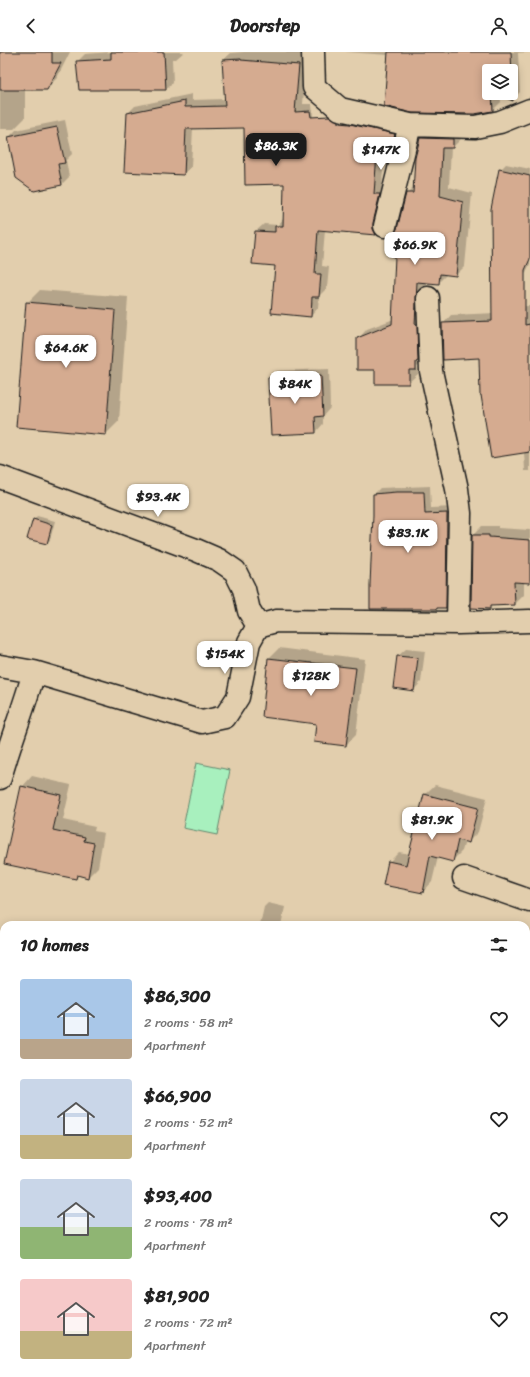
<!DOCTYPE html>
<html lang="en">
<head>
<meta charset="utf-8">
<style>
	body { margin:0; font-family:Sriracha,sans-serif; background:#f6f6f6; color:#222; height:100vh; display:flex; flex-direction:column; font-size:15px; white-space:nowrap }
	* { box-sizing:border-box; margin:0 }
	p { font-size:13px; color:#767676 }
	.icon { flex:none; width:22px; height:22px; fill:none; stroke:currentColor; stroke-width:2; stroke-linecap:round; stroke-linejoin:round }
	.map { position:relative; flex:1; overflow:hidden }
	.details { position:absolute; left:0px; top:869px; width:530px; height:456px; display:flex; flex-direction:column; background:#fff; border-radius:12px 12px 0 0; box-shadow:0 2px 10px #0003 }
	.details>* { flex:none }
	.controls { position:absolute; left:482px; top:12px; display:grid; gap:8px }
	.controls a { display:grid; place-items:center; width:36px; height:36px; border-radius:4px; background:#fff; box-shadow:0 2px 10px #0003; font-size:20px }
	.price { position:absolute; translate:-50% -34px; padding:0 9px; border-radius:8px; background:#fff; color:#222; font-size:13px; line-height:26px; filter:drop-shadow(0 1px 2px #0008) }
	.price::after { content:''; position:absolute; left:50%; top:24px; width:12px; height:9px; margin-left:-6px; background:inherit; clip-path:polygon(0 0,100% 0,50% 100%) }
	.price.on { background:#1c1c1c; color:#fff }
	ul { padding:0; list-style:none }
	li { display:flex; align-items:center; gap:12px; height:100px; padding:0 20px }
	li span { display:grid; place-items:center; flex:none; width:112px; height:80px; border-radius:4px; color:#555 }
	li>.icon { margin-inline-start:auto }
	span .icon { width:48px; height:48px; fill:#fffc; stroke-width:1 }
	li b { font-size:17px }
	h2 { display:flex; justify-content:space-between; align-items:center; height:48px; padding:0 20px; font-size:17px }
	header { display:flex; justify-content:space-between; align-items:center; height:52px; padding:0 20px; background:#fff; font-size:18px; font-weight:700 }
	.map>svg:first-child { display:block }
	.green { fill:#a8f0be; stroke:#62866d }
	.shadow { fill:#0003; fill-rule:evenodd }
	.building { fill:#d5ab90; stroke:#1c1c1c }
	.lines { fill:none; stroke-linecap:round; stroke-linejoin:round }
	.minor-casing { stroke:#1c1c1c; stroke-width:25 }
	.minor { stroke:#e2cead; stroke-width:22 }
</style>
</head>
<body>
<header><svg class="icon" aria-label="back" viewBox="0 0 24 24"><path d="M15 5l-7 7 7 7"/></svg>Doorstep<svg class="icon" aria-label="person" viewBox="0 0 24 24"><circle cx="12" cy="8" r="4"/><path d="M4 21q1-7 8-7t8 7"/></svg></header>
<div class="map">
<svg width="530" height="1325" viewBox="0 0 530 1325">
	<rect width="100%" height="100%" fill="#e2cead"/>
	<filter id="ink" filterUnits="userSpaceOnUse"><feTurbulence type="fractalNoise" baseFrequency=".025" numOctaves="2"/><feDisplacementMap in="SourceGraphic" scale="8" xChannelSelector="R" yChannelSelector="G"/><feConvolveMatrix kernelMatrix="1 2 1 2 8 2 1 2 1" color-interpolation-filters="sRGB"/></filter>
	<g filter="url(#ink)">
		<path class="green" d="M 196,711 L 230,718 L 217,783 L 183,776 Z"/>
		<path class="shadow" d="M 0,0 L 70,0 L 57,26 L 46,37 L 25,37 L 25,66 L 14,77 L 0,77 Z
			M 111,0 L 184,0 L 176,7 L 172,7 L 173,30 L 166,37 L 77,10 L 85,2 Z
			M 244,0 L 307,0 L 303,52 L 312,52 L 314,76 L 326,70 L 334,62 L 402,75 L 397,93 L 390,101 L 384,100 L 382,134 L 387,134 L 383,174 L 376,182 L 325,178 L 322,214 L 329,215 L 327,236 L 319,244 L 318,256 L 311,264 L 276,213 L 256,179 L 264,172 L 278,173 L 284,166 L 285,131 L 245,75 L 193,76 L 191,115 L 183,122 L 128,61 L 135,54 L 192,42 L 192,48 L 226,47 L 223,8 L 231,1 ZM 332,69 L 355,72 L 355,74 L 332,71 Z
			M 345,0 L 530,0 L 518,1 L 520,40 L 512,48 L 500,43 L 501,50 L 493,58 L 474,61 L 389,3 ZM 489,19 L 511,19 L 511,41 L 489,41 Z
			M 65,68 L 72,102 L 66,108 L 69,125 L 62,132 L 35,138 L 9,85 L 16,78 Z
			M 430,77 L 462,86 L 453,95 L 451,95 L 449,135 L 472,141 L 465,214 L 456,223 L 447,222 L 438,231 L 425,229 L 423,264 L 425,308 L 417,315 L 418,322 L 408,331 L 376,317 L 358,287 L 367,277 L 394,267 L 398,177 L 407,142 L 414,135 L 421,86 Z
			M 506,112 L 530,117 L 530,212 L 514,245 L 500,118 Z
			M 40,238 L 128,245 L 119,369 L 106,382 L 27,251 Z
			M 530,254 L 530,419 L 525,419 L 524,400 L 480,305 L 443,272 L 451,263 L 496,261 L 501,255 Z
			M 329,317 L 330,356 L 323,364 L 323,372 L 316,380 L 269,327 L 277,319 Z
			M 430,434 L 431,456 L 453,455 L 452,549 L 445,555 L 438,555 L 437,556 L 374,442 L 380,436 Z
			M 37,464 L 55,469 L 50,488 L 46,491 L 34,468 Z
			M 482,474 L 498,474 L 498,476 L 530,478 L 530,530 L 524,530 L 524,543 L 515,552 L 492,553 L 489,556 L 473,483 Z
			M 279,596 L 365,607 L 356,683 L 346,693 L 317,671 L 263,664 L 269,606 Z
			M 406,597 L 425,599 L 421,630 L 414,638 L 398,604 Z
			M 32,724 L 71,733 L 63,768 L 95,775 L 94,779 L 104,781 L 98,815 L 88,825 L 79,823 L 76,826 L 22,735 Z
			M 435,733 L 487,746 L 478,780 L 468,790 L 465,789 L 462,799 L 453,808 L 438,805 L 432,830 L 423,840 L 389,810 L 399,800 L 410,802 L 425,742 Z
			M 268,851 L 285,855 L 281,873 L 260,873 L 264,855 Z
			M 528,882 L 530,882 L 530,924 L 528,925 L 526,924 L 526,884 Z
			M 526,981 L 530,982 L 530,1068 L 526,1067 Z
			M 0,1309 L 4,1310 L 4,1321 L 82,1321 L 81,1325 L 0,1325 Z
			M 133,1321 L 170,1321 L 169,1325 L 132,1325 Z
			M 325,1321 L 386,1321 L 389,1325 L 317,1325 Z"/>
		<path class="building" d="M 0,0 L 52,0 L 52,11 L 61,11 L 47,38 L 0,38 Z
			M 111,0 L 164,0 L 166,38 L 79,38 L 76,9 L 111,7 Z
			M 388,0 L 511,0 L 513,49 L 494,41 L 511,41 L 511,19 L 489,19 L 489,41 L 492,41 L 493,59 L 474,62 L 412,61 L 384,54 Z
			M 241,7 L 241,8 L 299,13 L 295,60 L 310,59 L 311,65 L 329,64 L 338,69 L 338,71 L 350,72 L 395,82 L 390,102 L 377,101 L 374,142 L 380,142 L 373,171 L 373,177 L 376,183 L 318,178 L 315,222 L 321,222 L 319,245 L 312,245 L 311,265 L 271,261 L 275,214 L 252,212 L 255,179 L 275,180 L 275,174 L 283,174 L 284,132 L 245,133 L 244,76 L 186,77 L 184,123 L 124,120 L 127,61 L 185,49 L 185,55 L 225,54 L 222,8 Z
			M 57,75 L 65,111 L 58,112 L 62,133 L 34,139 L 16,126 L 8,85 Z
			M 420,86 L 453,87 L 453,96 L 442,96 L 440,144 L 463,150 L 456,224 L 440,222 L 439,232 L 417,230 L 415,273 L 417,273 L 418,309 L 416,310 L 416,318 L 409,318 L 409,332 L 375,332 L 375,318 L 357,318 L 357,286 L 392,272 L 395,204 L 392,204 L 394,184 L 392,184 L 397,177 L 406,141 L 413,141 L 415,106 Z
			M 499,117 L 530,124 L 530,207 L 525,218 L 525,273 L 530,272 L 530,400 L 491,406 L 481,343 L 480,343 L 479,306 L 443,308 L 442,271 L 492,269 L 491,157 Z
			M 26,250 L 115,258 L 106,383 L 16,375 Z
			M 321,324 L 323,364 L 315,365 L 316,381 L 271,383 L 268,326 Z
			M 396,440 L 424,440 L 425,462 L 447,461 L 446,556 L 437,556 L 437,557 L 370,557 L 370,533 L 373,463 L 373,442 Z
			M 33,467 L 52,473 L 47,492 L 27,487 Z
			M 472,483 L 489,483 L 489,485 L 530,488 L 530,531 L 514,530 L 515,553 L 490,554 L 490,557 L 471,556 Z
			M 397,604 L 418,606 L 414,639 L 393,636 Z
			M 268,606 L 356,616 L 346,694 L 314,690 L 316,672 L 262,665 Z
			M 21,734 L 61,743 L 53,778 L 85,785 L 84,789 L 94,791 L 88,826 L 77,823 L 76,827 L 4,812 Z
			M 424,742 L 478,756 L 469,791 L 458,788 L 453,810 L 430,804 L 423,841 L 383,833 L 388,809 L 406,813 Z"/>
		<g class="lines">
			<defs>
				<path id="minor" d="M 313,0 L 314,35 L 340,57 L 410,73 L 475,75 L 500,70 L 530,58
					M 385,174 L 410,73
					M 428,246 L 431,319 L 457,437 L 460,461 L 458,571
					M 0,425 L 196,498 L 219,508 L 235,519 L 244,537 L 249,559 L 258,574
					M 0,614 L 34,620
					M 0,726 C 10,690 24,656 34,620 L 202,670 L 225,665 L 238,645 L 249,590 L 258,574 L 276,569 L 458,571 L 530,569
					M 464,826 L 530,849
					M 526,1173 L 530,1171
					M 247,1325 L 254,1321"/>
			</defs>
			<use href="#minor" class="minor-casing"/>
			<use href="#minor" class="minor"/>
		</g>
	</g>
</svg>
<div class="controls">
<a><svg class="icon" aria-label="layers" viewBox="0 0 24 24"><path d="M12 4l9 5-9 5-9-5zM3 14l9 5 9-5"/></svg></a>
</div>
<b class="price on" style="left:276px;top:115px">$86.3K</b>
<b class="price" style="left:381px;top:119px">$147K</b>
<b class="price" style="left:415px;top:214px">$66.9K</b>
<b class="price" style="left:66px;top:317px">$64.6K</b>
<b class="price" style="left:295px;top:353px">$84K</b>
<b class="price" style="left:158px;top:466px">$93.4K</b>
<b class="price" style="left:408px;top:502px">$83.1K</b>
<b class="price" style="left:225px;top:623px">$154K</b>
<b class="price" style="left:311px;top:645px">$128K</b>
<b class="price" style="left:432px;top:789px">$81.9K</b>
<section class="details">
<h2>10 homes<svg class="icon" aria-label="filters" viewBox="0 0 24 24"><path d="M4 7h16M4 17h16"/><circle cx="9" cy="7" r="2"/><circle cx="15" cy="17" r="2"/></svg></h2>
<ul>
<li><span style="background:linear-gradient(#a9c7e8 75%,#b9a48a 0)"><svg class="icon" aria-label="home" viewBox="0 0 24 24"><path d="M3 11l9-7 9 7M6 9v11h12V9"/></svg></span><div><b>$86,300</b><p>2 rooms · 58 m²</p><p>Apartment</p></div><svg class="icon" aria-label="heart" viewBox="0 0 24 24"><path d="M12 20l-8-8c-3-5 5-10 8-4 3-6 11-1 8 4z"/></svg></li>
<li><span style="background:linear-gradient(#c9d6e8 70%,#c2b280 0)"><svg class="icon" aria-label="home" viewBox="0 0 24 24"><path d="M3 11l9-7 9 7M6 9v11h12V9"/></svg></span><div><b>$66,900</b><p>2 rooms · 52 m²</p><p>Apartment</p></div><svg class="icon" aria-label="heart" viewBox="0 0 24 24"><path d="M12 20l-8-8c-3-5 5-10 8-4 3-6 11-1 8 4z"/></svg></li>
<li><span style="background:linear-gradient(#c9d6e8 60%,#8fb573 0)"><svg class="icon" aria-label="home" viewBox="0 0 24 24"><path d="M3 11l9-7 9 7M6 9v11h12V9"/></svg></span><div><b>$93,400</b><p>2 rooms · 78 m²</p><p>Apartment</p></div><svg class="icon" aria-label="heart" viewBox="0 0 24 24"><path d="M12 20l-8-8c-3-5 5-10 8-4 3-6 11-1 8 4z"/></svg></li>
<li><span style="background:linear-gradient(#f6c9c9 65%,#c2b280 0)"><svg class="icon" aria-label="home" viewBox="0 0 24 24"><path d="M3 11l9-7 9 7M6 9v11h12V9"/></svg></span><div><b>$81,900</b><p>2 rooms · 72 m²</p><p>Apartment</p></div><svg class="icon" aria-label="heart" viewBox="0 0 24 24"><path d="M12 20l-8-8c-3-5 5-10 8-4 3-6 11-1 8 4z"/></svg></li>
</ul>
</section>
</div>
</body>
</html>
